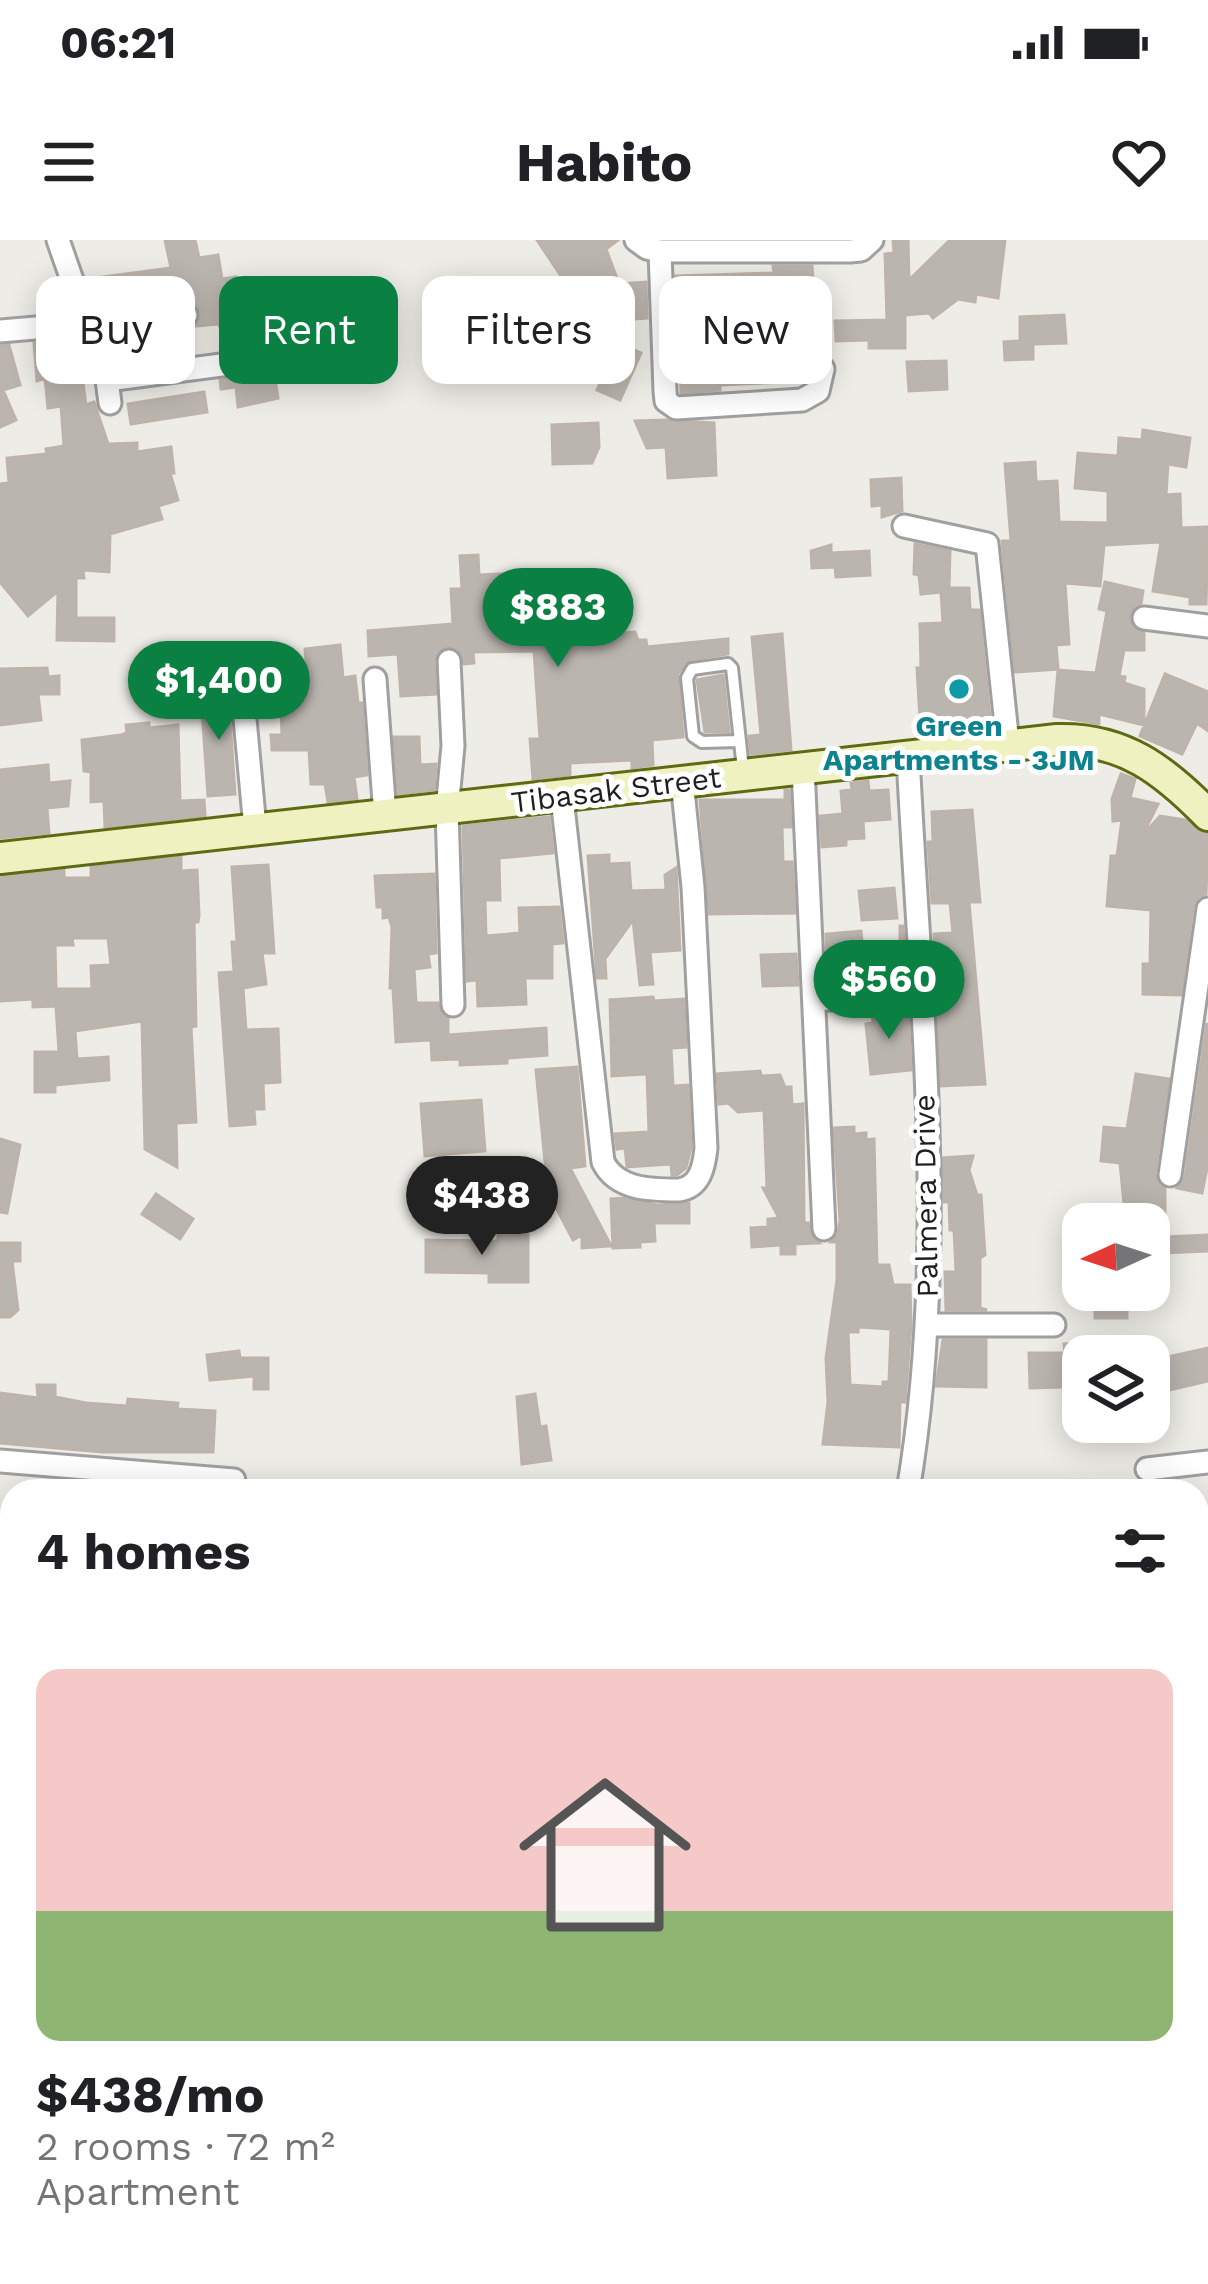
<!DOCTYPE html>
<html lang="en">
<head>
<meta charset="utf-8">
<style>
	body { margin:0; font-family:"Work Sans",sans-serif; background:#f6f6f6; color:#202124; height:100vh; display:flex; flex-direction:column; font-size:45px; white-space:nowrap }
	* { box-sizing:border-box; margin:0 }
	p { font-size:39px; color:#757577 }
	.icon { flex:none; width:66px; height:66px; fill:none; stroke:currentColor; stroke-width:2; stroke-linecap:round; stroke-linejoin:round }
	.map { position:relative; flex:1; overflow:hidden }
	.drawer { position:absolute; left:0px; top:1239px; width:1209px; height:807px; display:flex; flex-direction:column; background:#fff; border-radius:36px 36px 0 0; box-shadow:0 6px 30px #0003 }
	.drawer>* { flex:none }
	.hud { position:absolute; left:36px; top:36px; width:1137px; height:108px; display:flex; gap:24px }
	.needle { width:78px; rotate:267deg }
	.tools { position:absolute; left:1062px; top:963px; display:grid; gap:24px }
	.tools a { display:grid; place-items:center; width:108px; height:108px; border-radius:24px; background:#fff; box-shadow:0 6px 30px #0003; font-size:60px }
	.price { position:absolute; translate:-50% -102px; padding:0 27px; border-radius:42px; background:#0b8043; color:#fff; font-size:39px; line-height:78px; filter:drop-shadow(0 3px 6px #0008) }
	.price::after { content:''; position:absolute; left:50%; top:72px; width:36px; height:27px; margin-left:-18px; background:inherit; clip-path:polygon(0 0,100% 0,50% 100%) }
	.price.on { background:#222; color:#fff }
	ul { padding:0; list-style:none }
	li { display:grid; align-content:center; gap:24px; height:636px; padding:0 36px }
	li span { display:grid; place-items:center; height:372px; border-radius:24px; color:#555 }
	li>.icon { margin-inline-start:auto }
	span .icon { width:216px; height:216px; fill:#fffc; stroke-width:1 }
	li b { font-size:51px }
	h2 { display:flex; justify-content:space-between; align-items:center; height:144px; padding:0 36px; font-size:51px }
	.tag { padding:0 42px; border-radius:24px; background:#fff; box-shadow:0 6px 30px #0003; font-size:42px; line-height:108px }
	.tag.on { background:#0b8043; color:#fff }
	.status { display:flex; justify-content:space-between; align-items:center; height:84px; padding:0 60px; background:#fff; direction:ltr }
	.status svg { height:33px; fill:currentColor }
	header { display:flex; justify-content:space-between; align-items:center; height:156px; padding:0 36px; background:#fff; font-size:54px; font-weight:700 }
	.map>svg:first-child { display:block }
	.building { fill:#bbb5af; stroke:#beb3aa; stroke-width:3; fill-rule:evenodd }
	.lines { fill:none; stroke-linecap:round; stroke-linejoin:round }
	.lane-casing { stroke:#a0a0a0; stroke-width:16 }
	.street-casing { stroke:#a0a0a0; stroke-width:27 }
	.secondary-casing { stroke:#5e6a11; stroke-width:36 }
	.path { stroke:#ea897b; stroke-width:3; stroke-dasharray:6 6; stroke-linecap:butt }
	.lane { stroke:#fff; stroke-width:10 }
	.street { stroke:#fff; stroke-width:21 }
	.secondary { stroke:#eff2c0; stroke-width:30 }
	.culture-dot { fill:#0f9aa8; stroke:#fff; stroke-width:4.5 }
	.labels { text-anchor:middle; stroke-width:10; stroke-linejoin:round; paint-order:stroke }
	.culture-label { font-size:30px; font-weight:bold; fill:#0d838f; stroke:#fff }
	.street-label { font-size:30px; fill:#1f1f1f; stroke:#fff }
</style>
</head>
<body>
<div class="status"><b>06:21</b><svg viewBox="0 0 49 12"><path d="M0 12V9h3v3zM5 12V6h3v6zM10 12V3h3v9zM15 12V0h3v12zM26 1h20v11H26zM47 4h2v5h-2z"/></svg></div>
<header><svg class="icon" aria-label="menu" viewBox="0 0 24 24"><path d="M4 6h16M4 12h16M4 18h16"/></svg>Habito<svg class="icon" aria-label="heart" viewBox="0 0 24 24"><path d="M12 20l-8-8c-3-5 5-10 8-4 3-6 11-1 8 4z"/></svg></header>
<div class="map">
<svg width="1208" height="2044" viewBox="0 0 1208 2044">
	<rect width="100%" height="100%" fill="#eeece6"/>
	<path class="building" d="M 165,0 L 195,0 L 199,18 L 218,15 L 222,39 L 236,37 L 243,71 L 249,69 L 262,110 L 251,106 L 226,109 L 219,84 L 196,86 L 201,73 L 191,61 L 172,61 L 172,57 L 99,67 L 95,38 L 171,28 Z
		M 537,0 L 618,0 L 606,9 L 619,44 L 646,42 L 647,78 L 606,81 L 605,55 L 583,69 Z
		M 893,0 L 908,0 L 909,40 L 950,0 L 1005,0 L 998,58 L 976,54 L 975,62 L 958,59 L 933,78 L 929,73 L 905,75 L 905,108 L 869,108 L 869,100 L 836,101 L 835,81 L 887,80 L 885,14 L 894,13 Z
		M 773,26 L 812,26 L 815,65 L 806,66 L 811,120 L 805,141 L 720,145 L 720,150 L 681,153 L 680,115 L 700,114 L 699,83 L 678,83 L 676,36 L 774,33 Z
		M 1064,75 L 1066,103 L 1033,104 L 1033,119 L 1005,120 L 1004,102 L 1020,101 L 1020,77 Z
		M 180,91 L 183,115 L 117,124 L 108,97 Z
		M 77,99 L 86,165 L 94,162 L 108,204 L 137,203 L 137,212 L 171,207 L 174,233 L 170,233 L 178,260 L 158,266 L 162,279 L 110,294 L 109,332 L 83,330 L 84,338 L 76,338 L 76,378 L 114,378 L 114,401 L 57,400 L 58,351 L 28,376 L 0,342 L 0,244 L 9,243 L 7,218 L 47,214 L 46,209 L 64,206 L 61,166 L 48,168 L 45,138 L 37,141 L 34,103 Z
		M 619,103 L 641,113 L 620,160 L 597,150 Z
		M 9,105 L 20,145 L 3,150 L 16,180 L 0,187 L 0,106 Z
		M 946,121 L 947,149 L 909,151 L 907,122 Z
		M 266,125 L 273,125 L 278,158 L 238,167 L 236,147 L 221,149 L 220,140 L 255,136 Z
		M 204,152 L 207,172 L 131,184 L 128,164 Z
		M 667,180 L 714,183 L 716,235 L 668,238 L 666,207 L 647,208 L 635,181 Z
		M 598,183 L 599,207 L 592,223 L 553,224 L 552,185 Z
		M 1143,190 L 1190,198 L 1186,227 L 1168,224 L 1166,255 L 1180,254 L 1181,288 L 1208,287 L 1206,364 L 1190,364 L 1190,357 L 1153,351 L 1161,302 L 1104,305 L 1100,346 L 1065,343 L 1069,404 L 1056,405 L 1058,429 L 1015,432 L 1002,301 L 1011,301 L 1005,224 L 1035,222 L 1036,242 L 1057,241 L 1059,282 L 1108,283 L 1108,251 L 1075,248 L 1078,213 L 1118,216 L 1119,198 L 1142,200 Z
		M 901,238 L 902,271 L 882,277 L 882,265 L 872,266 L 871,240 Z
		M 915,304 L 950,311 L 949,348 L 969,348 L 970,370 L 979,370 L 991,488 L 921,496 L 917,428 L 921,428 L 920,384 L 943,383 L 941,352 L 921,354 L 919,335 L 914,334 Z
		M 831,305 L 831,313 L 869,311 L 870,335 L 836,337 L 835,327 L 812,328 L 811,311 Z
		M 478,315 L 479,335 L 522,333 L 525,366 L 588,361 L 590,386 L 609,385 L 609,394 L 635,392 L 638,400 L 646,400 L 647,407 L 728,399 L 728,414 L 690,420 L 678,433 L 683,497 L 652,500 L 653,525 L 632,528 L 632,520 L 570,523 L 570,535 L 533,539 L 530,499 L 540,499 L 534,411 L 473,412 L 474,423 L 464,424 L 457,408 L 442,408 L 434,421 L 436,454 L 401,456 L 398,414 L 369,416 L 368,391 L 453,384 L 451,349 L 462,349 L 460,316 Z
		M 1105,342 L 1143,351 L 1141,364 L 1133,368 L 1129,377 L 1134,389 L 1144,393 L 1144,410 L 1124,410 L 1119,436 L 1125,437 L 1124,443 L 1144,449 L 1144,485 L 1099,474 L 1099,484 L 1054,476 L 1058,430 L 1096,433 L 1107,371 L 1099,369 Z
		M 782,394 L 791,510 L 751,514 L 749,496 L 761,495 L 752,397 Z
		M 340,405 L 343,438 L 355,436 L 358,463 L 362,463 L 367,535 L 354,537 L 357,559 L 328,562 L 325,544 L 311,544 L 309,510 L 272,510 L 271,495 L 282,495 L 281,466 L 267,467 L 266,452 L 257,453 L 256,439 L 307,433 L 305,409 Z
		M 47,428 L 48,437 L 59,436 L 59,454 L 38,454 L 41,480 L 0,485 L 0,429 Z
		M 1165,434 L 1208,452 L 1208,491 L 1197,483 L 1182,514 L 1140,496 Z
		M 723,435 L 729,492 L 705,492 L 697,440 Z
		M 233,454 L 235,469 L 230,480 L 235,554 L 208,556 L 201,456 Z
		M 149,483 L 149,488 L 178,485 L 180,561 L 204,560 L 205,576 L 105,587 L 104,561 L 91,562 L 91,532 L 84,531 L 82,500 L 121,495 L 127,493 L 126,485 Z
		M 394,497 L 419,497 L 420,525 L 436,524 L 434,550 L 398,554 Z
		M 48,525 L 49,543 L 70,541 L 68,566 L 47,568 L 49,593 L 0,598 L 0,530 Z
		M 1121,534 L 1135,539 L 1130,558 L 1158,564 L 1142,596 L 1160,576 L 1185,580 L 1208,594 L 1206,654 L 1197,659 L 1193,667 L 1181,755 L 1143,754 L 1143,724 L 1150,724 L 1151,670 L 1107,666 L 1111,616 L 1117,616 L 1122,580 L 1113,581 L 1112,559 Z
		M 868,541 L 869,551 L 888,550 L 890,579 L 863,581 L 864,598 L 846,599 L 846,605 L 822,607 L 820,576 L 843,574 L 841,551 L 852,550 L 851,543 Z
		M 785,550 L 789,550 L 791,587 L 782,587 L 783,622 L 792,622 L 795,673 L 709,674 L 700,560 L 785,560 Z
		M 972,570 L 980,662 L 969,662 L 985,844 L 941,846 L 934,694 L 953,693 L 950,663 L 932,663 L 928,602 L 933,602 L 932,572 Z
		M 549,577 L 553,613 L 499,618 L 500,660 L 485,660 L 486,696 L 520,693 L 519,668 L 559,667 L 563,703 L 552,704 L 552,738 L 525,738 L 526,764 L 478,766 L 477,740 L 467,741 L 463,586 Z
		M 609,615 L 609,624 L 629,623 L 631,651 L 666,650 L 665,635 L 676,628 L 680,710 L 650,712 L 653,744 L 640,745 L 633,680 L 605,719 L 606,738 L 597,738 L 588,616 Z
		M 181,617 L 181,631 L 197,630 L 199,675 L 198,682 L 194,682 L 196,786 L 191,787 L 196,882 L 176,883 L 177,927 L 145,909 L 142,781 L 75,791 L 77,819 L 108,817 L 109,840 L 55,845 L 55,852 L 35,852 L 35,812 L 59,812 L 56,766 L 33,767 L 33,759 L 0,761 L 0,637 L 64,630 L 64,638 L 91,638 L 91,627 ZM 72,698 L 108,698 L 111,725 L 91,726 L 92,749 L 56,749 L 55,705 L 73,705 Z
		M 268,625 L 274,713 L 262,713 L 266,744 L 243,748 L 246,790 L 278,789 L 280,842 L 263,843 L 264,869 L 254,869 L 255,884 L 230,886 L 219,733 L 234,732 L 232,702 L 237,702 L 232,627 Z
		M 434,634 L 436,713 L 428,714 L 430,727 L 414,729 L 416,763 L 438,763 L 441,774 L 448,779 L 448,795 L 546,788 L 547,815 L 507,818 L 507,823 L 460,825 L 460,819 L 432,820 L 431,800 L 396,802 L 393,748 L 390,748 L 392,687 L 389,677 L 383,678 L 383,667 L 377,667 L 375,636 Z
		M 894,648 L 897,678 L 862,680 L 859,651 Z
		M 900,686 L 903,686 L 906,739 L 828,742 L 826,694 L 861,691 L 863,712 L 900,712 Z
		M 796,714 L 798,745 L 763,746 L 761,715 Z
		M 653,757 L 654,761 L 684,759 L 686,807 L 671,808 L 673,846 L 688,845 L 691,907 L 686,928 L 677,935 L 672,935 L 671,924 L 627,927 L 625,908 L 617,909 L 615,894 L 649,892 L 647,834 L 612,836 L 610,760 Z
		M 908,769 L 911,830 L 871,834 L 866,784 L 873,783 L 872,771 Z
		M 1207,783 L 1208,923 L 1202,953 L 1177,948 L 1185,937 Z
		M 577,827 L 585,926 L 570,928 L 611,1006 L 582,1008 L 582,995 L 573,1000 L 548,952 L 536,830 Z
		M 760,831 L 761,836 L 780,835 L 785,847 L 791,847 L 792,865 L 803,864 L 804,983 L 809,983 L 811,996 L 819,1003 L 795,1004 L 795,1014 L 781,1014 L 781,1005 L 752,1007 L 751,988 L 768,987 L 768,979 L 779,978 L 763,948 L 767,948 L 764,870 L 738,872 L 728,863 L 719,864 L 717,834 Z
		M 1136,834 L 1169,839 L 1155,933 L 1157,942 L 1165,949 L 1165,997 L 1208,995 L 1208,1011 L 1163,1013 L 1163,1036 L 1149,1036 L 1149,984 L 1126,984 L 1120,923 L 1101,921 L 1104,887 L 1127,889 Z
		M 481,860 L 485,911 L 425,916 L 421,864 Z
		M 854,887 L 854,894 L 866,893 L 866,900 L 874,899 L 877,1025 L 889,1025 L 893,1045 L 910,1045 L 911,1085 L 905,1162 L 900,1162 L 899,1207 L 823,1204 L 828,1162 L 826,1118 L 837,1040 L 837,1002 L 831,1002 L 838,995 L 840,980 L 834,888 ZM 858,1087 L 891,1089 L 889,1142 L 883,1142 L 883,1147 L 850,1145 L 848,1092 L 858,1092 Z
		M 0,899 L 20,905 L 7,973 L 0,972 Z
		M 973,916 L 969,930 L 977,955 L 981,955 L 985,1015 L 980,1018 L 980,1068 L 987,1070 L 946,1070 L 945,1032 L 956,1032 L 954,990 L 950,990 L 949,962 L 944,962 L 943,918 Z
		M 156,954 L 193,979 L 180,999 L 142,974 Z
		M 624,958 L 657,965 L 689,963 L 689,983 L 654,983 L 655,1001 L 640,1002 L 640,1007 L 613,1008 L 611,959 Z
		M 498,995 L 528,995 L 528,1042 L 489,1042 L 489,1033 L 426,1032 L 426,1000 L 498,1001 Z
		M 0,1003 L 20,1003 L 20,1021 L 12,1021 L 18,1070 L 10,1077 L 0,1077 Z
		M 1095,1050 L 1127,1050 L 1127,1078 L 1095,1078 Z
		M 943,1100 L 986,1100 L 986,1147 L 936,1146 Z
		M 1083,1103 L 1083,1136 L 1062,1136 L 1062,1147 L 1030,1148 L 1029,1113 L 1065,1113 L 1064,1104 Z
		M 1208,1108 L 1208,1141 L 1157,1153 L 1150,1121 Z
		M 239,1111 L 240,1118 L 268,1118 L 268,1149 L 254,1149 L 254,1136 L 210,1140 L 207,1115 Z
		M 37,1145 L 55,1145 L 55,1157 L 86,1163 L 127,1166 L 128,1159 L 178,1163 L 177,1169 L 215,1171 L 213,1212 L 102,1212 L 0,1203 L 0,1153 L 38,1158 Z
		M 535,1154 L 540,1187 L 546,1186 L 551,1220 L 522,1224 L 517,1157 Z"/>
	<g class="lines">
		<defs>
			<path id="lane" d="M 739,501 L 702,502 L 693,496 L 687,438 L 692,429 L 728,424 L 732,428 L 743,529
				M 235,2044 L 237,2034"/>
			<path id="street" d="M 58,0 L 107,140 L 110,163
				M 636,0 L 647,8 L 660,11 L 850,11 L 861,10 L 872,0
				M 660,11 L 665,151 L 666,161 L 676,168 L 802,160 L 818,151 L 823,129
				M 0,91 L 186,75
				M 107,140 L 252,121
				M 904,286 L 987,304 L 1008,504
				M 1144,378 L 1208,386
				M 449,421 L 453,506 L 447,570 L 453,765
				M 375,439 L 385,576
				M 245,479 L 255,588
				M 803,528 L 824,989
				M 562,558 L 603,922 C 617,950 651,950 679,950 C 700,947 704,927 706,908 L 693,647 L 682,541
				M 814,760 L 920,753
				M 1170,935 L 1208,669
				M 929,1085 L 1054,1085
				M 0,1221 L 234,1240 L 233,1251
				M 1147,1229 L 1208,1222
				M 908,1251 C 949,1009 920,760 908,516
				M 1197,1282 L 1208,1281
				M 1197,1345 L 1208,1344
				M 0,1354 L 12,1356
				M 1197,1420 L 1208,1418
				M 0,1502 L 12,1504
				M 1197,1591 L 1208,1586
				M 193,2044 L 194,2034
				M 317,2044 L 319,2034
				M 432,2044 L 433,2034
				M 498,2044 L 498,2034"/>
			<path id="secondary" d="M 0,618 L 1057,500 C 1123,498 1164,530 1208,575"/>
		</defs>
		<use href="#lane" class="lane-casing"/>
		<use href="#street" class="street-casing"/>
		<use href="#secondary" class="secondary-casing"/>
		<path class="path" d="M 1197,1499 L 1208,1498"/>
		<use href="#lane" class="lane"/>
		<use href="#street" class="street"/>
		<use href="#secondary" class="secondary"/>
	</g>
	<circle class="culture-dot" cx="959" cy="449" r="12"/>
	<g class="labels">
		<g class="culture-label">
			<text x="959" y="496">Green<tspan x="959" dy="34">Apartments - 3JM</tspan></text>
		</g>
		<g class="street-label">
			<text transform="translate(616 550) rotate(-7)" y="10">Tibasak Street</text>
			<text transform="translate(926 956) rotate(-91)" y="10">Palmera Drive</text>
		</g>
	</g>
</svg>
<div class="tools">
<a><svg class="needle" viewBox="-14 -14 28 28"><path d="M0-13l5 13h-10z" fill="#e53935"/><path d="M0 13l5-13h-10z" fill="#757577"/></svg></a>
<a><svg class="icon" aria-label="layers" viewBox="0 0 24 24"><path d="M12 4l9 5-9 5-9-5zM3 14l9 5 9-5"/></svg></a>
</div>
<b class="price" style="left:558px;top:430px">$883</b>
<b class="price" style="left:219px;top:503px">$1,400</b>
<b class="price" style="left:889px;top:802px">$560</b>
<b class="price on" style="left:482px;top:1018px">$438</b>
<div class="hud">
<a class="tag">Buy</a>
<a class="tag on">Rent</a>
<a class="tag">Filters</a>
<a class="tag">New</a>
</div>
<section class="drawer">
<h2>4 homes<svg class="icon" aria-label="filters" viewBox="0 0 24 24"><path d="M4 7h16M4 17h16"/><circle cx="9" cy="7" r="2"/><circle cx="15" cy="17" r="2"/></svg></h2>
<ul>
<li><span style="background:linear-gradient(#f6c9c9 65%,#8fb573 0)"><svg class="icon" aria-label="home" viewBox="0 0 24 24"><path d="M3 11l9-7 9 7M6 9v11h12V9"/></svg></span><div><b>$438/mo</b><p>2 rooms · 72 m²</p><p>Apartment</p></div></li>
</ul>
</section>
</div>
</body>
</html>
